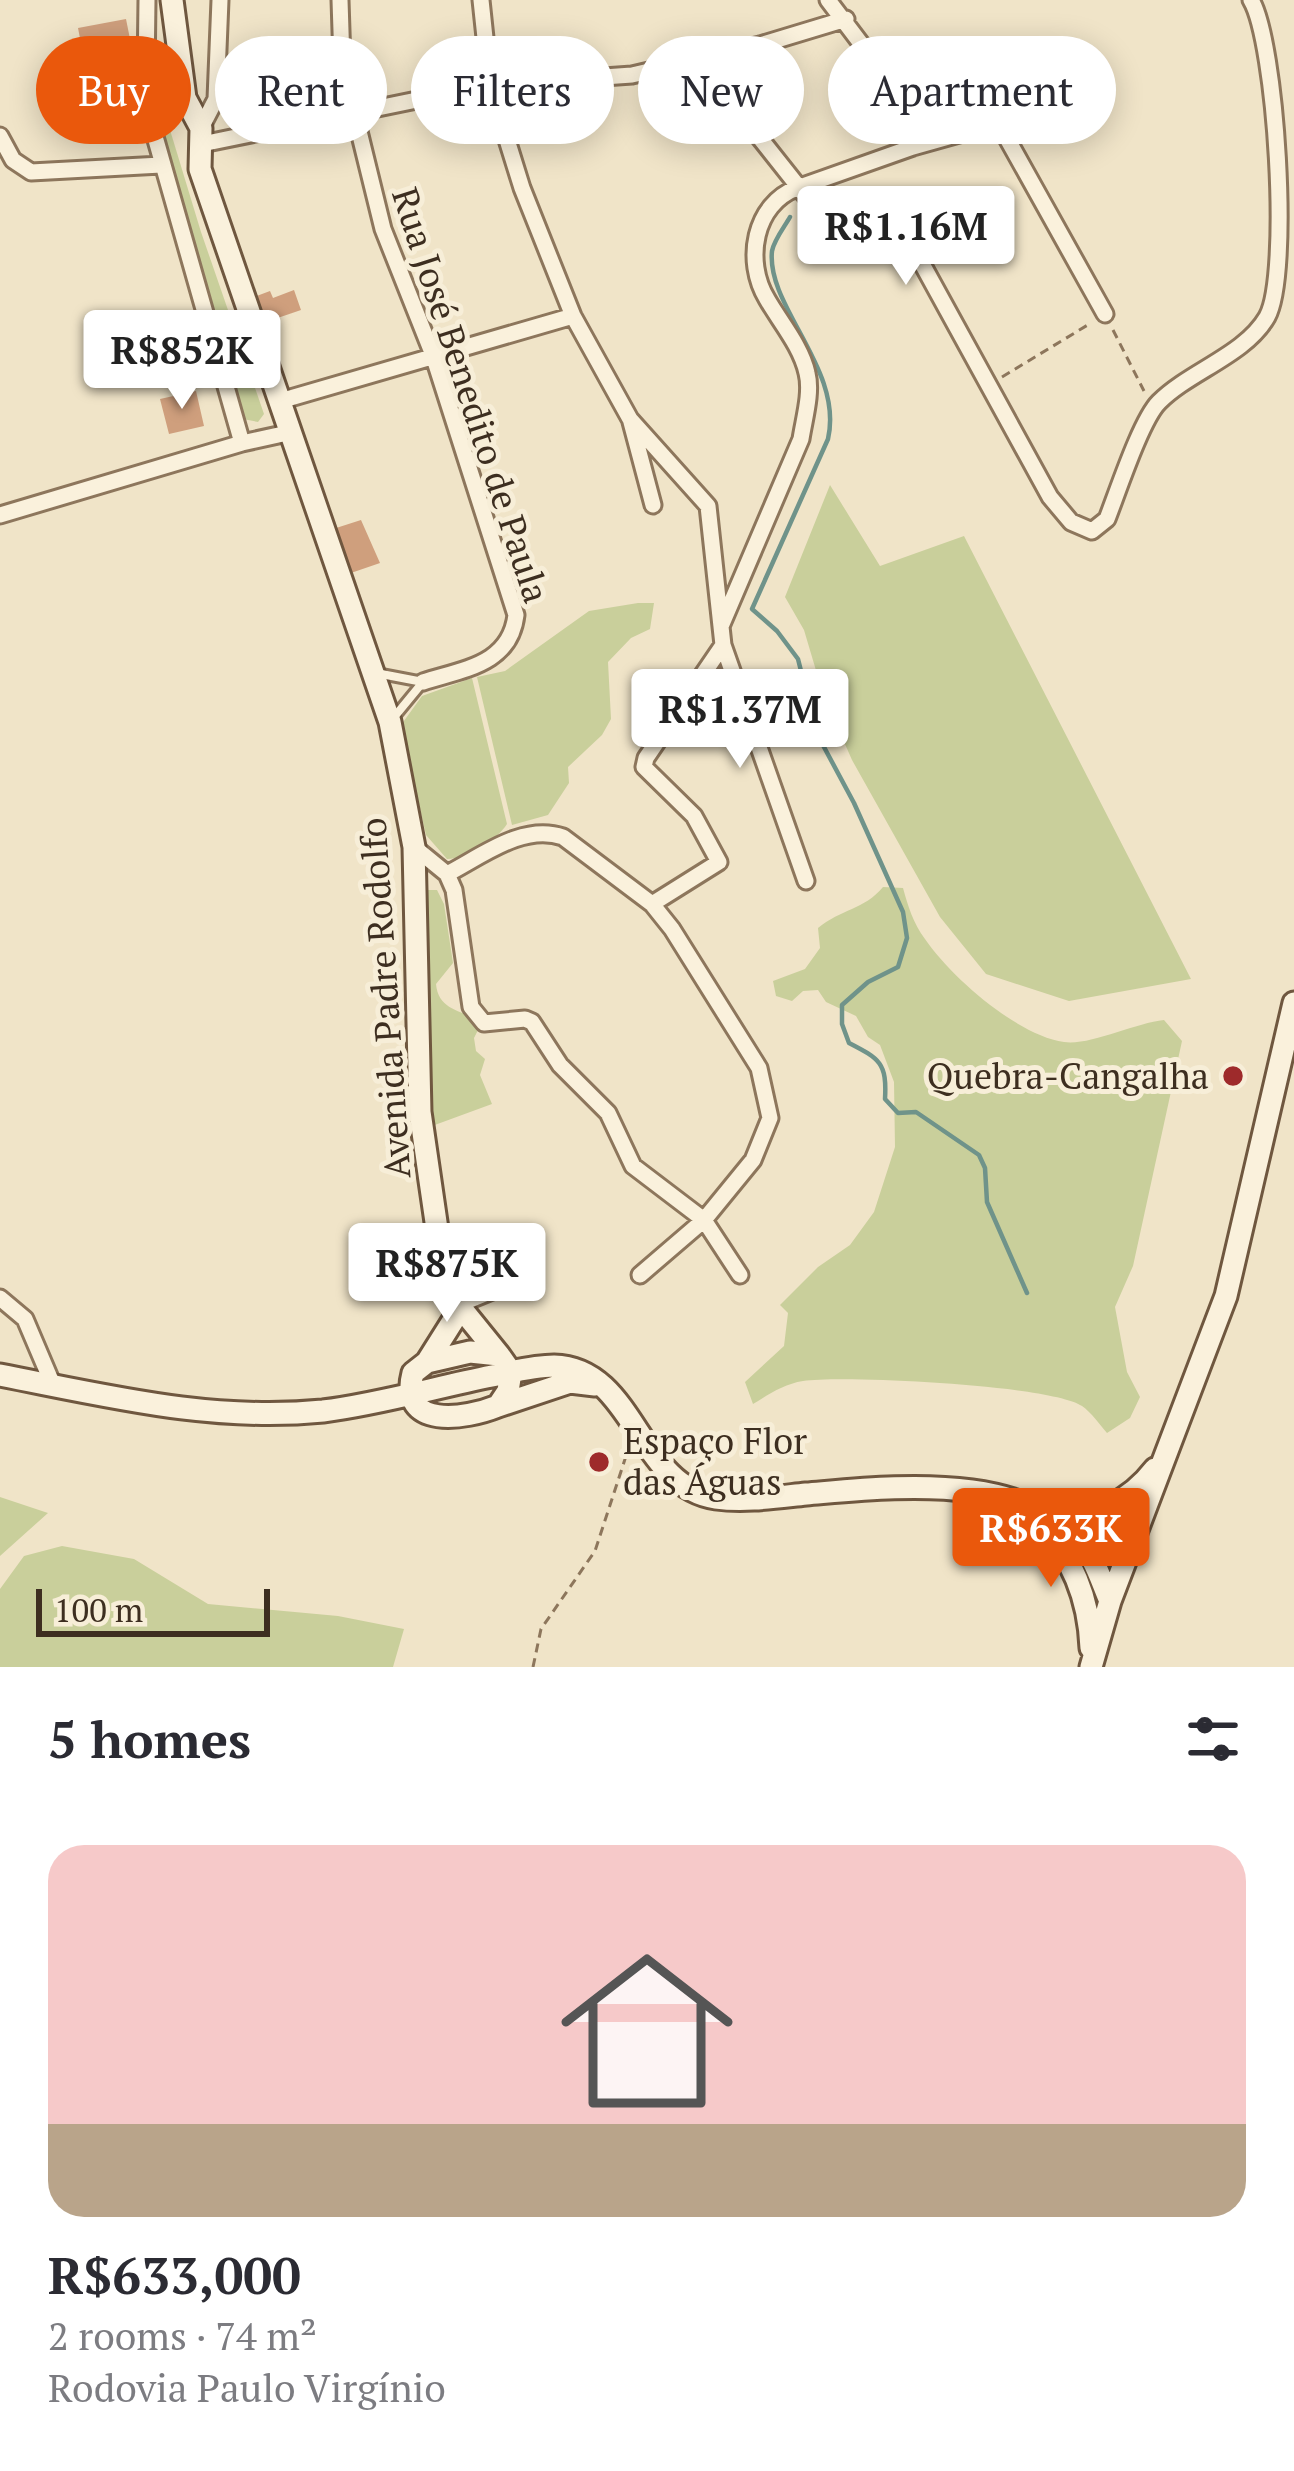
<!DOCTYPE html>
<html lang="en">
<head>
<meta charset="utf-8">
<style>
	body { margin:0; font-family:"PT Serif",serif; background:#f7f7f7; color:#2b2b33; height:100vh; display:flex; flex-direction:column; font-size:45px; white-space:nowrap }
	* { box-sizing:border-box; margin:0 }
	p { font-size:39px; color:#7c7c81 }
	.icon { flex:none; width:66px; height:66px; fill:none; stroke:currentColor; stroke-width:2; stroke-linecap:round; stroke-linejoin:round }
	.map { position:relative; height:1667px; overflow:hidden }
	.details { display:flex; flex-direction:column; background:#fff; flex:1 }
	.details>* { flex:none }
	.top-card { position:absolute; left:36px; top:36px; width:1224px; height:108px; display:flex; gap:24px }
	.scale { position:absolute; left:36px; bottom:30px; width:234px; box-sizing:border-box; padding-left:12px; border:6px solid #3d2e20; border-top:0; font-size:33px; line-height:42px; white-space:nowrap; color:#3d2e20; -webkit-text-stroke:9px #f7eed8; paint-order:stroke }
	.price { position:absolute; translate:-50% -102px; padding:0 27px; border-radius:12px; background:#fff; color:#222; font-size:39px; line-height:78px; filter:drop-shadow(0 3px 6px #0008) }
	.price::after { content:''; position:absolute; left:50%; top:72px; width:36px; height:27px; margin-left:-18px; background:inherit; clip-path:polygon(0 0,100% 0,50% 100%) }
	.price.active { background:#ea580c; color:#fff }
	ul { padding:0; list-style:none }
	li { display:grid; align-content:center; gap:24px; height:636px; padding:0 48px }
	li+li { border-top:3px solid #e1e1e2 }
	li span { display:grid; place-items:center; height:372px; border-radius:36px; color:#555 }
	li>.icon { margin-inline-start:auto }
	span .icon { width:216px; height:216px; fill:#fffc; stroke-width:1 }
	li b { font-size:51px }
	h2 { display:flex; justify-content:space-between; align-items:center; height:144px; padding:0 48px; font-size:51px }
	.chip { padding:0 42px; border-radius:54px; background:#fff; box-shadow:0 6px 30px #0003; font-size:42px; line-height:108px }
	.chip.active { background:#ea580c; color:#fff }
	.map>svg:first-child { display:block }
	.green { fill:#c9cf9b }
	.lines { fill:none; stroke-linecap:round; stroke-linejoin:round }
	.stream { stroke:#6f938a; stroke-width:4.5 }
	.building { fill:#cf9f7d }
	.lane-casing { stroke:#8d765c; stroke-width:14 }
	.street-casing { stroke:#8d765c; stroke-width:21 }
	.secondary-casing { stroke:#6f573f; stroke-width:27 }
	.path { stroke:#8d765c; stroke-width:3; stroke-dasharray:9 6; stroke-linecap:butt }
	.lane { stroke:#faf1dc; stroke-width:8 }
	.street { stroke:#faf1dc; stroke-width:15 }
	.secondary { stroke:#faf1dc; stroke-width:21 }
	.poi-dot { fill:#9e2a2b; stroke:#f7eed8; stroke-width:4.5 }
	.labels { text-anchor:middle; stroke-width:10; stroke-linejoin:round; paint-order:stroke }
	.street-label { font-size:36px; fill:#3d2e20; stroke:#f7eed8 }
	.poi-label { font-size:36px; fill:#3d2e20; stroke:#f7eed8; text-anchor:end }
</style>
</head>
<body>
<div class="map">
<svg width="1294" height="1667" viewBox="0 0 1294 1667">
	<rect width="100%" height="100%" fill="#f0e4c8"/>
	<path class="green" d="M 150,23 L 167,120 L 201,232 L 264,414 L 258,422 L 243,419 L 157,119 Z
		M 830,485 L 880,566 L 964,536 L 1191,979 L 1069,1001 L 986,974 L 940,917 L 852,760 L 823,694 L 804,630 L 785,597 Z
		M 638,603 L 654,603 L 650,629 L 631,638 L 608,662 L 611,719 L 602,735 L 568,767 L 569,783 L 548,815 L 512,825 L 477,677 L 505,671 L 589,611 Z
		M 472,678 L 507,824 C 496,841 468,858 447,859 L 426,835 L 401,725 L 422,696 Z
		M 883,887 L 903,888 C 908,906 913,923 925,939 C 952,978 1017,1035 1064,1042 C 1089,1046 1135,1023 1164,1020 L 1182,1041 L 1133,1266 L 1115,1307 L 1127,1372 L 1140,1397 L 1130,1418 L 1107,1433 C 1100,1425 1091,1412 1082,1406 C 1051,1385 845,1375 803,1381 C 784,1384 769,1394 753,1404 L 745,1382 L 784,1346 L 788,1313 L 780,1305 L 818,1267 L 850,1245 L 874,1212 L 895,1147 L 894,1082 L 880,1045 L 868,1037 L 856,1016 L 826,1002 L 818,990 L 803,991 L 792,1001 L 776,996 L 773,981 L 805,969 L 820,948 L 818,928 C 841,909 864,910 883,887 Z
		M 427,890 L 437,890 L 444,904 L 453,963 L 436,984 C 438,1007 456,1010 475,1018 L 479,1028 L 474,1038 L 476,1051 L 485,1059 L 480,1075 L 492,1104 L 432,1126 Z
		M 0,1497 L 48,1513 L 0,1556 Z
		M 62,1546 L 134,1559 L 208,1604 L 338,1616 L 404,1629 L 393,1667 L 0,1667 L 0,1589 L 24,1556 Z"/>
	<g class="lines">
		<path class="stream" d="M 790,217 C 785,226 774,240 772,251 C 766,307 844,369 828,439 L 752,609 L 777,631 L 798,659 L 817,734 L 854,803 L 903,912 L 907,938 L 898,967 L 868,982 L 842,1005 L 842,1024 L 849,1043 C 880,1059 887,1063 885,1099 L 898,1113 L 916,1112 L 979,1155 L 985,1168 L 987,1202 L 1027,1293"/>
	</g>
	<path class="building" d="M 126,19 L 132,49 L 84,59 L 78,28 Z
		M 128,65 L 131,84 L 113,89 L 110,68 Z
		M 294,290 L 301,310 L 260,324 L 251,298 L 270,291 L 273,298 Z
		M 196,391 L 204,426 L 169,434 L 160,399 Z
		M 361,520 L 380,563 L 348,574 L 333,529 Z
		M 497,1247 L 507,1272 L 487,1281 L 476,1255 Z"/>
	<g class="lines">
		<defs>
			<path id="lane" d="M 376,673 L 423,682 L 395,716
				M 462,1307 L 533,1278"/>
			<path id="street" d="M 147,0 L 146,78 L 152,126 L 242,443
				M 340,0 L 342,62 L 383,229 L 433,355 L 516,615 C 510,665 463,669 423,682
				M 481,0 L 490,85 L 522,188 L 573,316 L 630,419 L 708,506 L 723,645 L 646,758 L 644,767 L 694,816 L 719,862 L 652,904
				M 828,0 L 887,78 L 913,147
				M 698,60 L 843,243 L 855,246 L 902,234 L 909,240 L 1050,497 L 1071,522 L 1092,531 L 1107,519 C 1118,491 1141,420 1159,402 C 1190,371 1245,355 1267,317 C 1291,274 1276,42 1251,0
				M 999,124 L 1105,314
				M 201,128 L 216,99 L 220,0
				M 0,136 L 13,160 L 31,172 L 161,165
				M 202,144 L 490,85 L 632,75 L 760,45 L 846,19
				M 280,401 L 573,316
				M 631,422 L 653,505
				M 0,515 L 242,443 L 292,432
				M 722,624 L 801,439 C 804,419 812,393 807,373 C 801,346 780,322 767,299 C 744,261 754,204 797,188 L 913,147 L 1059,106
				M 723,645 L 806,881
				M 414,847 L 447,874 L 454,890 L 471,1007 L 484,1023 L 525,1019 L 532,1022 L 560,1065 L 608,1113 L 633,1166 L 704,1220 L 740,1275
				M 447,874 C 482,856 523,823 563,837 L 652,904 L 672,929 L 759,1068 L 770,1118 L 753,1160 L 704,1220 L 640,1275
				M 0,1298 L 25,1319 L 53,1385"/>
			<path id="secondary" d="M 172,0 L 185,98 L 201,128 L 200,169 L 390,722 L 414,847 L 420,1112 L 437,1229 L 461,1308 L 499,1355
				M 470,1352 L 499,1355 L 511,1372 L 508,1391 L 498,1406 C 466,1419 398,1430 413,1373 L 427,1362 Z
				M 427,1362 L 461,1308
				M 0,1375 C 108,1396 212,1422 323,1411 C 380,1404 436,1387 492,1376 C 512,1372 533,1366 554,1366 C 635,1368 637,1486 716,1498 C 745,1502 777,1497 806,1494 C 892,1487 1040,1468 1092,1559 C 1099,1572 1104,1587 1110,1601
				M 498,1406 L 570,1382 L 595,1385
				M 1038,1519 C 1072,1558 1089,1597 1091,1648
				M 1053,1520 C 1095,1516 1128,1504 1155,1469
				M 1091,1667 L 1110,1601 L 1226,1296 L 1294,1003"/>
		</defs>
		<use href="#lane" class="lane-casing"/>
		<use href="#street" class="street-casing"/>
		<use href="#secondary" class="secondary-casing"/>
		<path class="path" d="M 1113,330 L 1144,391
			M 1002,377 L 1091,323
			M 533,1667 L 541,1629 L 595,1551 L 627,1453"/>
		<use href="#lane" class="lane"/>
		<use href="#street" class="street"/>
		<use href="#secondary" class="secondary"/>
	</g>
	<g class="poi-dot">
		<circle cx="1233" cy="1076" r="12"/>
		<circle cx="599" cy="1462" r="12"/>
	</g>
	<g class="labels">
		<g class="street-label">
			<text transform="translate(471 395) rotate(72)" y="13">Rua José Benedito de Paula</text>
			<text transform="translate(385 998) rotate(-94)" y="13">Avenida Padre Rodolfo</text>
		</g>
		<g class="poi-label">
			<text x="1209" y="1089">Quebra-Cangalha</text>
			<text x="623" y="1454" text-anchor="start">Espaço Flor<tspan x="623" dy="41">das Águas</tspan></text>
		</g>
	</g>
</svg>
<div class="scale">100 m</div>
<b class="price" style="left:906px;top:288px">R$1.16M</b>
<b class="price" style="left:182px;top:412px">R$852K</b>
<b class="price" style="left:740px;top:771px">R$1.37M</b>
<b class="price" style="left:447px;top:1325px">R$875K</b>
<b class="price active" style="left:1051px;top:1590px">R$633K</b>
<div class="top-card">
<a class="chip active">Buy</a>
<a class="chip">Rent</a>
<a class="chip">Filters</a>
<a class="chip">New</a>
<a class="chip">Apartment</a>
</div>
</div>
<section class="details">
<h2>5 homes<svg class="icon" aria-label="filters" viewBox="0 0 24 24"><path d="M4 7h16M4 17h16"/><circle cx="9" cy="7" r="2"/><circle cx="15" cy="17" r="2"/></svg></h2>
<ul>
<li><span style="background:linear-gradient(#f6c9c9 75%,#b9a48a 0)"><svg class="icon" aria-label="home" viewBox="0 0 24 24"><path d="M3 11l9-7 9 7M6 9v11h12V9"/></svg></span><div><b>R$633,000</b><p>2 rooms · 74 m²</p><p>Rodovia Paulo Virgínio</p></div></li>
</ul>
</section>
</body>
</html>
